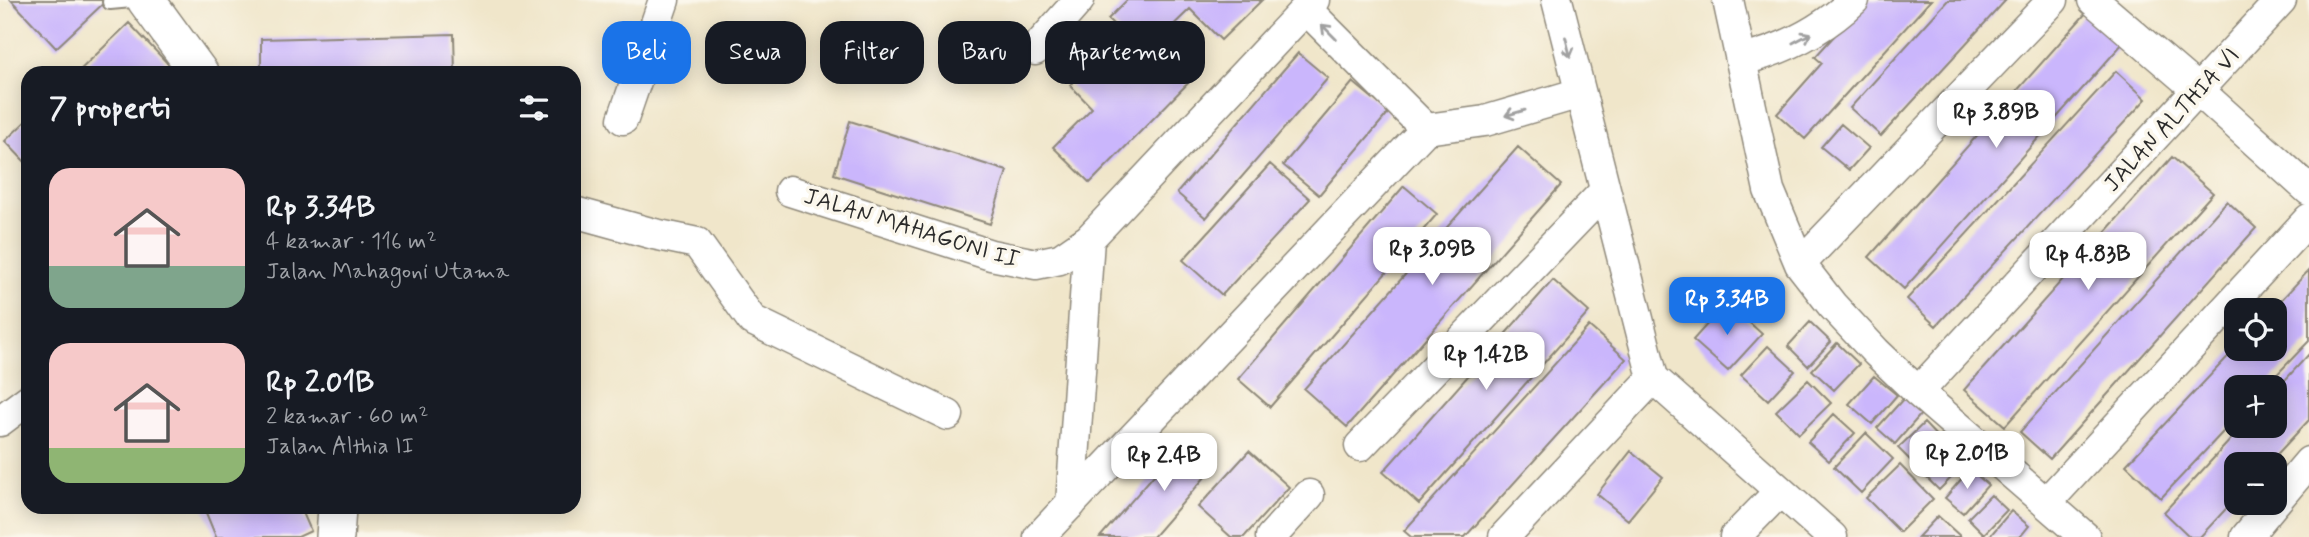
<!DOCTYPE html>
<html lang="id">
<head>
<meta charset="utf-8">
<style>
	body { margin:0; font-family:Mynerve,sans-serif; background:#242831; color:#f1f3f6; height:100vh; display:flex; flex-direction:column; font-size:26px; white-space:nowrap }
	* { box-sizing:border-box; margin:0 }
	p { font-size:23px; color:#9ea1a6 }
	.icon { flex:none; width:38px; height:38px; fill:none; stroke:currentColor; stroke-width:2; stroke-linecap:round; stroke-linejoin:round }
	.map { position:relative; flex:1; overflow:hidden }
	.details { position:absolute; left:21px; top:66px; width:560px; height:448px; display:flex; flex-direction:column; background:#171b24; border-radius:21px; box-shadow:0 4px 18px #0003 }
	.details>* { flex:none }
	.top-card { position:absolute; left:602px; top:21px; width:665px; height:63px; display:flex; gap:14px }
	.tools { position:absolute; left:2224px; top:298px; display:grid; gap:14px }
	.tools a { display:grid; place-items:center; width:63px; height:63px; border-radius:14px; background:#171b24; box-shadow:0 4px 18px #0003; font-size:35px }
	.price { position:absolute; translate:-50% -60px; padding:0 16px; border-radius:14px; background:#fff; color:#222; font-size:23px; line-height:46px; filter:drop-shadow(0 2px 4px #0008) }
	.price::after { content:''; position:absolute; left:50%; top:42px; width:21px; height:16px; margin-left:-10px; background:inherit; clip-path:polygon(0 0,100% 0,50% 100%) }
	.price.selected { background:#1a73e8; color:#fff }
	ul { padding:0; list-style:none }
	li { display:flex; align-items:center; gap:21px; height:175px; padding:0 28px }
	li span { display:grid; place-items:center; flex:none; width:196px; height:140px; border-radius:21px; color:#555 }
	li>.icon { margin-inline-start:auto }
	span .icon { width:84px; height:84px; fill:#fffc; stroke-width:1 }
	li b { font-size:30px }
	h2 { display:flex; justify-content:space-between; align-items:center; height:84px; padding:0 28px; font-size:30px }
	.tag { padding:0 24px; border-radius:21px; background:#171b24; box-shadow:0 4px 18px #0003; font-size:24px; line-height:63px }
	.tag.selected { background:#1a73e8; color:#fff }
	.map>svg:first-child { display:block }
	.building { fill:#cab6fc }
	.lines { fill:none; stroke-linecap:round; stroke-linejoin:round }
	.service-casing { stroke:#8e887a; stroke-width:18 }
	.minor-casing { stroke:#8e887a; stroke-width:33 }
	.tertiary-casing { stroke:#8e887a; stroke-width:40 }
	.service { stroke:#fff; stroke-width:14 }
	.minor { stroke:#fff; stroke-width:30 }
	.tertiary { stroke:#fff; stroke-width:37 }
	.oneway { stroke:#a0a0a0 }
	.labels { text-anchor:middle; stroke-width:7; stroke-linejoin:round; paint-order:stroke }
	.street-label { font-size:23px; fill:#2b2b2b; stroke:#fbf7ec }
</style>
</head>
<body>
<div class="map">
<svg width="2309" height="537" viewBox="0 0 2309 537">
	<rect width="100%" height="100%" fill="#fbf7ec"/>
	<filter id="ink" filterUnits="userSpaceOnUse"><feTurbulence type="fractalNoise" baseFrequency=".0143" numOctaves="2"/><feDisplacementMap in="SourceGraphic" scale="14" xChannelSelector="R" yChannelSelector="G"/><feConvolveMatrix kernelMatrix="1 2 1 2 8 2 1 2 1" color-interpolation-filters="sRGB"/></filter>
	<filter id="wash" filterUnits="userSpaceOnUse"><feTurbulence type="fractalNoise" baseFrequency=".00686" numOctaves="4" result="noise"/><feDisplacementMap in="SourceGraphic" scale="28" xChannelSelector="R" yChannelSelector="G"/><feGaussianBlur stdDeviation="1.57" result="paint"/><feColorMatrix in="noise" values="0 0 0 0 0 0 0 0 0 0 0 0 0 0 0 0 0 1.4 0 .05"/><feComposite in="paint" operator="in"/></filter>
	<g filter="url(#wash)">
		<rect width="100%" height="100%" fill="#f0e6ca"/>
		<g id="blocks">
			<path class="building" d="M 11,0 L 107,0 L 56,48 Z
				M 1127,0 L 1262,0 L 1221,40 L 1190,9 L 1160,38 L 1197,74 L 1090,183 L 1053,147 L 1092,108 L 1070,85 L 1122,33 L 1108,19 Z
				M 1867,0 L 1931,0 L 1805,139 L 1777,114 L 1822,63 L 1815,57 Z
				M 1948,0 L 2006,0 L 1881,136 L 1850,108 Z
				M 2087,12 L 2123,43 L 1904,289 L 1869,257 Z
				M 129,23 L 171,67 L 165,74 L 76,74 Z
				M 454,34 L 455,74 L 297,74 L 297,71 L 261,71 L 261,39 Z
				M 1298,53 L 1328,78 L 1206,218 L 1177,193 Z
				M 2116,71 L 2146,99 L 1936,326 L 1907,299 Z
				M 1353,82 L 1389,112 L 1319,195 L 1283,165 Z
				M 28,119 L 28,165 L 5,141 Z
				M 850,121 L 1007,171 L 990,224 L 834,174 Z
				M 1841,124 L 1869,148 L 1849,170 L 1821,147 Z
				M 1518,147 L 1561,185 L 1347,427 L 1304,389 Z
				M 2172,157 L 2213,193 L 2005,426 L 1964,390 Z
				M 1270,164 L 1310,199 L 1222,295 L 1183,260 Z
				M 1404,186 L 1437,214 L 1270,407 L 1238,379 Z
				M 2227,201 L 2256,228 L 2050,459 L 2020,432 Z
				M 2309,270 L 2309,341 L 2265,387 L 2236,387 L 2236,418 L 2161,498 L 2126,465 L 2236,348 L 2275,348 L 2275,310 L 2272,310 Z
				M 1553,280 L 1589,312 L 1419,504 L 1383,472 Z
				M 1727,302 L 1762,334 L 1728,371 L 1693,340 Z
				M 1810,322 L 1831,342 L 1808,366 L 1788,346 Z
				M 1589,326 L 1626,359 L 1465,537 L 1411,537 L 1404,531 Z
				M 1837,343 L 1859,364 L 1834,390 L 1812,370 Z
				M 1768,346 L 1795,371 L 1768,400 L 1741,375 Z
				M 2309,354 L 2309,420 L 2268,464 L 2236,464 L 2236,498 L 2200,537 L 2190,537 L 2164,512 L 2244,425 L 2275,425 L 2275,391 Z
				M 1874,376 L 1897,395 L 1872,424 L 1849,404 Z
				M 1808,380 L 1831,403 L 1799,434 L 1776,411 Z
				M 1904,398 L 1922,413 L 1895,444 L 1877,428 Z
				M 1834,414 L 1855,433 L 1829,461 L 1808,442 Z
				M 1924,423 L 1942,442 L 1917,467 L 1898,448 Z
				M 1866,433 L 1893,459 L 1861,493 L 1834,467 Z
				M 1188,436 L 1218,462 L 1153,537 L 1100,537 Z
				M 1946,446 L 1965,464 L 1939,490 L 1921,472 Z
				M 1249,451 L 1289,487 L 1244,537 L 1231,537 L 1198,507 Z
				M 1631,451 L 1663,477 L 1628,520 L 1597,494 Z
				M 1900,465 L 1933,499 L 1900,532 L 1866,498 Z
				M 1970,469 L 1988,485 L 1963,513 L 1945,498 Z
				M 1991,495 L 2007,510 L 1984,534 L 1968,518 Z
				M 204,508 L 301,508 L 311,531 L 298,537 L 216,537 Z
				M 2011,511 L 2029,526 L 2020,537 L 1989,537 Z
				M 1938,516 L 1961,537 L 1918,537 Z"/>
		</g>
	</g>
	<g filter="url(#ink)">
		<use href="#blocks" fill-opacity="0" stroke="#8e887a" stroke-width="2"/>
		<g class="lines">
			<defs>
				<path id="service" d="M 110,2 L 132,0"/>
				<path id="minor" d="M 1557,0 L 1653,378 L 1832,537
					M 1728,0 L 1769,190 L 1800,264 L 1832,305 L 1876,352 L 1918,392 L 2085,537
					M 2093,0 L 2198,90 L 2309,190
					M 1306,9 L 1426,129 L 1485,121 L 1580,93
					M 1035,50 L 1079,0
					M 1743,60 C 1785,49 1822,31 1854,0
					M 623,119 L 664,0
					M 790,191 L 991,255 L 1036,264 L 1060,259 L 1089,239 L 1314,0
					M 574,212 L 654,234 L 697,243 L 752,320 L 948,415
					M 1800,264 L 2053,0
					M 1918,392 L 2281,0
					M 0,421 L 28,400
					M 1360,446 L 1605,191
					M 2275,502 L 2309,462
					M 2046,503 L 2309,219
					M 1071,504 L 1089,239
					M 1039,537 L 1426,129
					M 1271,537 L 1309,495
					M 1504,537 L 1653,378
					M 1735,537 L 1780,491
					M 2246,537 L 2275,502"/>
				<path id="tertiary" d="M 146,0 L 200,74
					M 335,537 L 337,508"/>
			</defs>
			<use href="#service" class="service-casing"/>
			<use href="#minor" class="minor-casing"/>
			<use href="#tertiary" class="tertiary-casing"/>
			<use href="#service" class="service"/>
			<use href="#minor" class="minor"/>
			<use href="#tertiary" class="tertiary"/>
		</g>
		<defs><path id="oneway-shaft" d="M-6 0H5M1.5-3L5.5 0L1.5 3" fill="none" stroke-width="1.6" stroke-linecap="round" stroke-linejoin="round" transform="scale(1.75)"/></defs>
		<g class="oneway">
			<use href="#oneway-shaft" transform="translate(1329 32) rotate(-135)"/>
			<use href="#oneway-shaft" transform="translate(1802 38) rotate(-28)"/>
			<use href="#oneway-shaft" transform="translate(1568 47) rotate(76)"/>
			<use href="#oneway-shaft" transform="translate(1515 113) rotate(164)"/>
		</g>
	</g>
	<g class="labels">
		<g class="street-label">
			<text transform="translate(2171 119) rotate(-47)" y="8">JALAN ALTHIA VI</text>
			<text transform="translate(912 227) rotate(17)" y="8">JALAN MAHAGONI II</text>
		</g>
	</g>
</svg>
<div class="tools">
<a><svg class="icon" aria-label="locate" viewBox="0 0 24 24"><circle cx="12" cy="12" r="6"/><path d="M12 2v4M12 18v4M2 12h4M18 12h4"/></svg></a>
<a>+</a>
<a>−</a>
</div>
<b class="price" style="left:1996px;top:150px">Rp 3.89B</b>
<b class="price" style="left:1432px;top:287px">Rp 3.09B</b>
<b class="price" style="left:2088px;top:292px">Rp 4.83B</b>
<b class="price selected" style="left:1727px;top:337px">Rp 3.34B</b>
<b class="price" style="left:1486px;top:392px">Rp 1.42B</b>
<b class="price" style="left:1967px;top:491px">Rp 2.01B</b>
<b class="price" style="left:1164px;top:493px">Rp 2.4B</b>
<div class="top-card">
<a class="tag selected">Beli</a>
<a class="tag">Sewa</a>
<a class="tag">Filter</a>
<a class="tag">Baru</a>
<a class="tag">Apartemen</a>
</div>
<section class="details">
<h2>7 properti<svg class="icon" aria-label="filters" viewBox="0 0 24 24"><path d="M4 7h16M4 17h16"/><circle cx="9" cy="7" r="2"/><circle cx="15" cy="17" r="2"/></svg></h2>
<ul>
<li><span style="background:linear-gradient(#f6c9c9 70%,#7fa58c 0)"><svg class="icon" aria-label="home" viewBox="0 0 24 24"><path d="M3 11l9-7 9 7M6 9v11h12V9"/></svg></span><div><b>Rp 3.34B</b><p>4 kamar · 116 m²</p><p>Jalan Mahagoni Utama</p></div></li>
<li><span style="background:linear-gradient(#f6c9c9 75%,#8fb573 0)"><svg class="icon" aria-label="home" viewBox="0 0 24 24"><path d="M3 11l9-7 9 7M6 9v11h12V9"/></svg></span><div><b>Rp 2.01B</b><p>2 kamar · 60 m²</p><p>Jalan Althia II</p></div></li>
</ul>
</section>
</div>
</body>
</html>
